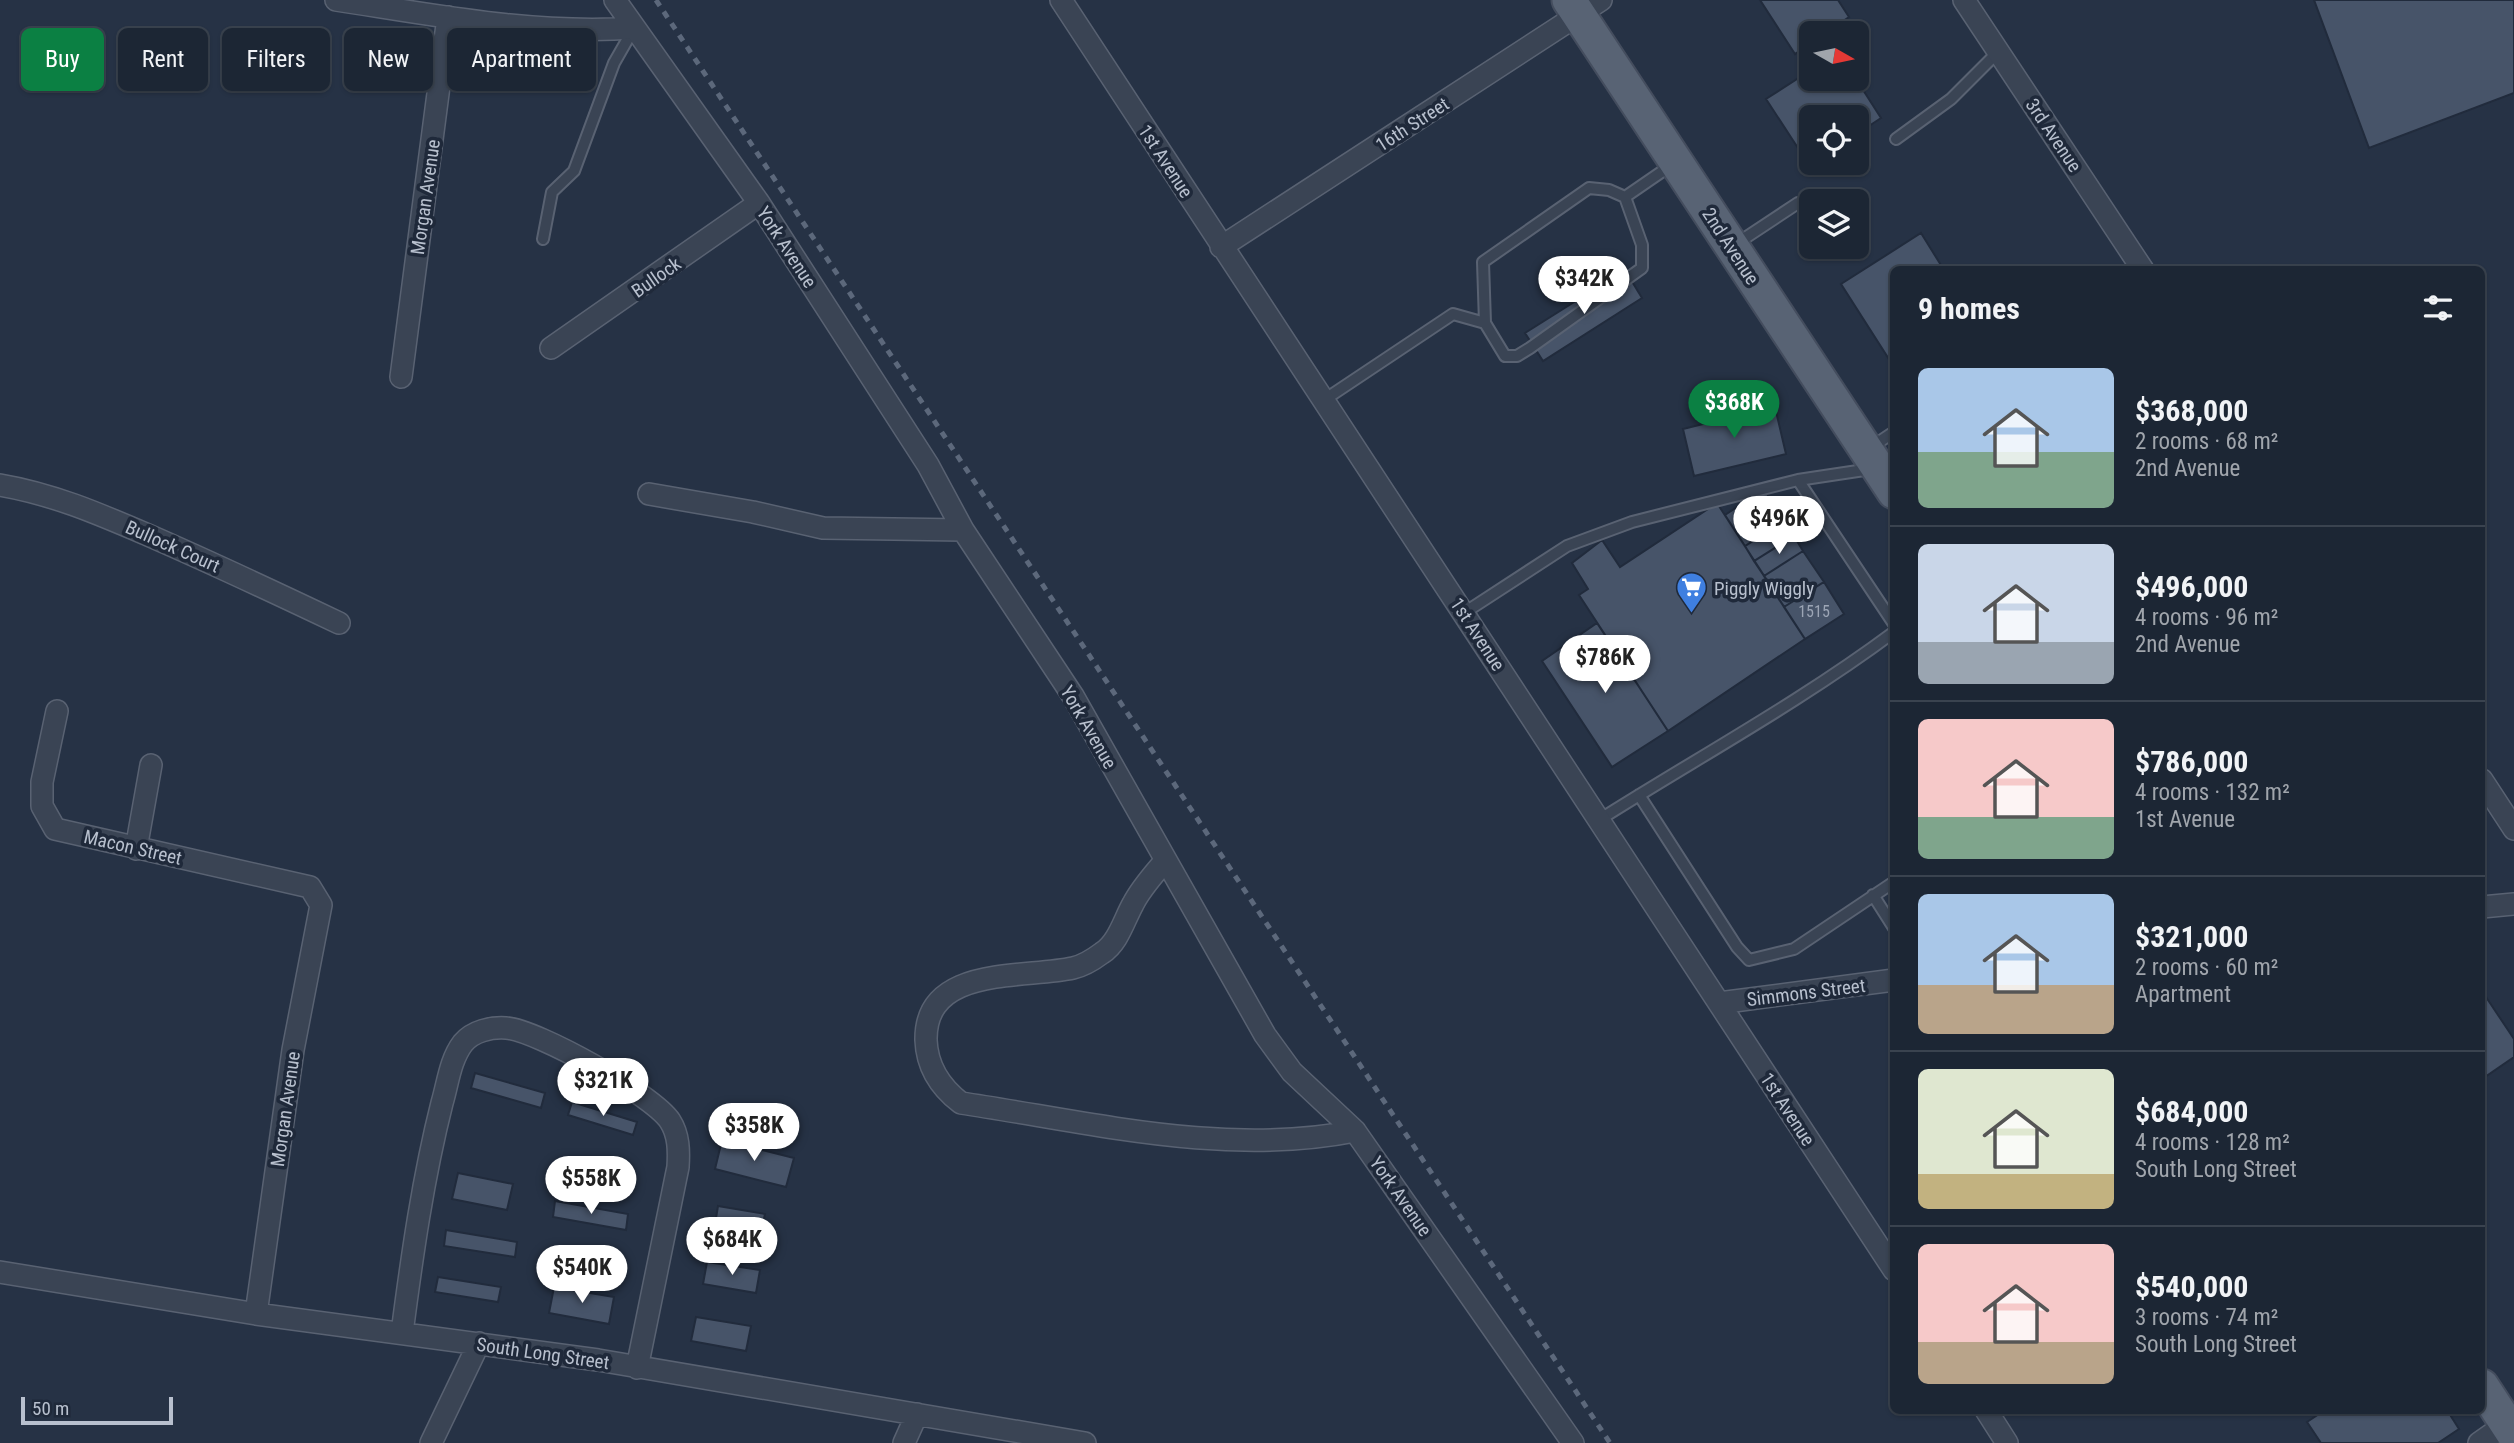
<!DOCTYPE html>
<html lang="en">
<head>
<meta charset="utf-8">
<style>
	body { margin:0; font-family:"Roboto Condensed",sans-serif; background:#293240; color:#f1f3f6; height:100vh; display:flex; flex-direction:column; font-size:26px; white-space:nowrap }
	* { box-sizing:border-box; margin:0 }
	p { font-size:23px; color:#a0a5ac }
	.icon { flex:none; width:38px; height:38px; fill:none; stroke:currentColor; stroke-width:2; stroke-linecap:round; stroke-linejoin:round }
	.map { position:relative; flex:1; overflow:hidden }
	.sheet { position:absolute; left:1890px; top:266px; width:595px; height:1148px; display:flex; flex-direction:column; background:#1c2634; border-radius:10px; box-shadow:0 2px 5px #0004,0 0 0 2px #3a434f }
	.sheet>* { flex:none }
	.banner { position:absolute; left:21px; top:28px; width:665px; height:63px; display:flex; gap:14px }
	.needle { width:46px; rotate:99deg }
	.tools { position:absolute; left:1799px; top:21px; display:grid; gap:14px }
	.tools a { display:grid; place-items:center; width:70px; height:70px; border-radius:10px; background:#1c2634; box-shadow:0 2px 5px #0004,0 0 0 2px #3a434f; font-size:35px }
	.scale { position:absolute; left:21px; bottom:18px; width:152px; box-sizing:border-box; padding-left:7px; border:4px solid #b8c0ce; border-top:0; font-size:19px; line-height:24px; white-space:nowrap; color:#b8c0ce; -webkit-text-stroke:5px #1f293a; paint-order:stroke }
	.price { position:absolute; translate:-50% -60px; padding:0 16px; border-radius:24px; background:#fff; color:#222; font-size:23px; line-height:46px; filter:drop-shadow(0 2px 4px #0008) }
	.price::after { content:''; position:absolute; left:50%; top:42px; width:21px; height:16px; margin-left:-10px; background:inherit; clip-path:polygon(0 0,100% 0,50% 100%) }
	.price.on { background:#0b8043; color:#fff }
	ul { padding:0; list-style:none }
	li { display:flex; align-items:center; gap:21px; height:175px; padding:0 28px }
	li+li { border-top:2px solid #3a434f }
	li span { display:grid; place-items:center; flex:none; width:196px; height:140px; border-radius:10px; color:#555 }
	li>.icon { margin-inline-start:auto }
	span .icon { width:84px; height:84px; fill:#fffc; stroke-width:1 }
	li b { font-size:30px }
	h2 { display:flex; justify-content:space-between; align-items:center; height:84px; padding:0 28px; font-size:30px }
	.chip { padding:0 24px; border-radius:10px; background:#1c2634; box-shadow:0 2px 5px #0004,0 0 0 2px #3a434f; font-size:24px; line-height:63px }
	.chip.on { background:#0b8043; color:#fff }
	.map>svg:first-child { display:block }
	.building { fill:#475469; stroke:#212b3c; stroke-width:2 }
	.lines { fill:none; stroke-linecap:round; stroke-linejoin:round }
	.lane-casing { stroke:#596272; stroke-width:14 }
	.street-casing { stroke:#596272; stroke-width:24 }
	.primary-casing { stroke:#444d5e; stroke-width:37 }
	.lane { stroke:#3a4454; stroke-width:10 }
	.street { stroke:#3a4454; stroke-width:21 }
	.primary { stroke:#586374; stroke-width:33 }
	.rail { stroke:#5c687b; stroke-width:5; stroke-dasharray:7 7; stroke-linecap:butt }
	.labels { text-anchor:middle; stroke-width:7; stroke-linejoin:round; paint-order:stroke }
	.number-label { font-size:16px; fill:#9ca5b5 }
	.street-label { font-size:19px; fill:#b8c0ce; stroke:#1f293a }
	.poi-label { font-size:19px; fill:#b8c0ce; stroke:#1f293a; text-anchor:start }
</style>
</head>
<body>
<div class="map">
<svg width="2514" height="1443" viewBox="0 0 2514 1443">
	<rect width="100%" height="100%" fill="#263245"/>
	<path class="building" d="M 1760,0 L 1838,0 L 1849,17 L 1826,33 L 1811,33 L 1811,43 L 1795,54 Z
		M 2314,0 L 2514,0 L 2514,93 L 2369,148 Z
		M 1811,70 L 1811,79 L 1856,79 L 1881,118 L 1857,134 L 1857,117 L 1811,117 L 1813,163 L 1809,165 L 1766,99 Z
		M 1921,233 L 1944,270 L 1894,270 L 1894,367 L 1841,284 Z
		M 1625,270 L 1642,298 L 1543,361 L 1525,333 Z
		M 1775,407 L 1786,454 L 1694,476 L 1683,429 L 1707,423 L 1706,420 L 1720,417 L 1719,412 L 1735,408 L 1737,412 L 1750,409 L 1751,413 Z
		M 1764,489 L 1784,521 L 1745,546 L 1725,515 Z
		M 1717,503 L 1805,639 L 1668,731 L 1579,595 L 1588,589 L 1572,563 L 1602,540 L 1620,567 Z
		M 1784,521 L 1794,536 L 1754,561 L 1745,546 Z
		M 1794,536 L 1803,551 L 1764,576 L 1754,561 Z
		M 1803,551 L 1824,582 L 1784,607 L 1764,576 Z
		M 1824,582 L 1844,614 L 1805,639 L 1784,607 Z
		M 1597,623 L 1668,731 L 1612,767 L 1542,661 Z
		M 2482,991 L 2514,1039 L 2514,1057 L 2482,1079 Z
		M 475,1073 L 545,1093 L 541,1108 L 471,1088 Z
		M 572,1102 L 637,1122 L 633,1135 L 568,1115 Z
		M 722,1140 L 794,1158 L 786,1187 L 715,1169 Z
		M 571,1160 L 633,1170 L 631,1183 L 569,1174 Z
		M 458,1173 L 513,1184 L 507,1210 L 452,1199 Z
		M 555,1201 L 628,1214 L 626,1230 L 553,1217 Z
		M 718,1206 L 765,1214 L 760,1238 L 714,1230 Z
		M 446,1230 L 517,1242 L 515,1257 L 444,1246 Z
		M 568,1251 L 621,1260 L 618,1275 L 566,1266 Z
		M 707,1262 L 760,1270 L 756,1293 L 703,1284 Z
		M 438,1277 L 501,1287 L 498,1302 L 435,1292 Z
		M 554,1287 L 614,1297 L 609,1324 L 549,1313 Z
		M 696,1317 L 751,1326 L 746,1351 L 691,1341 Z
		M 2325,1410 L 2447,1410 L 2459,1429 L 2438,1443 L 2321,1443 L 2307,1422 Z"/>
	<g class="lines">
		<defs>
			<path id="lane" d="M 1896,139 L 1951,99 L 1998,52
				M 1589,188 L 1609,190 L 1625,197 L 1642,245 L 1642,268 L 1530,348 L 1517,356 L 1505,356 L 1485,323 L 1483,262 Z
				M 1625,197 L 1673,164
				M 543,239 L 552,192 L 574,171 L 614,63 L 634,28
				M 1736,244 L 1798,203
				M 1324,400 L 1453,314 L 1485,323
				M 1870,448 L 1894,432
				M 1798,480 L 1894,624
				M 1464,613 L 1567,546 L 1632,522 L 1798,480 L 1871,469
				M 1639,795 L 1737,947 L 1749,960 L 1794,949 L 1894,882
				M 1599,820 C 1697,758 1800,702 1894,632
				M 1873,895 L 1894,928"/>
			<path id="street" d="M 336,0 C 434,15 535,35 634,28
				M 615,0 L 759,203 L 928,465 L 963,530 L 1073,696 L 1265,1035 L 1292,1072 L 1355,1131 L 1573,1443
				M 1061,0 L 1894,1270
				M 1964,0 L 2143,270
				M 1221,247 L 1601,0
				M 551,348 L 759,203
				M 401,377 L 448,17
				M 0,485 C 53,494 99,514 148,535 C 212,563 276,593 339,623
				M 649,494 L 753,512 L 823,528 L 963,530
				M 57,711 L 42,782 L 42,806 L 55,829 L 310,887 L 321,905 L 293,1050 L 256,1314
				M 2482,780 L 2514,829
				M 136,849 L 151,765
				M 1165,861 C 1154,874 1141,888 1133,904 C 1124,920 1118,943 1102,953 C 1094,959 1082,966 1073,968 C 1023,979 925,965 926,1040 C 927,1067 940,1087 961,1103 C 1089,1122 1225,1157 1355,1131
				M 2482,907 L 2514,904
				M 1719,1003 L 1894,980
				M 0,1272 L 256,1314 L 598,1360 L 1085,1443
				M 402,1333 C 412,1256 423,1178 442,1103 C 448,1083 450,1060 463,1043 C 473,1031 491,1027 506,1028 C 537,1030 653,1095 670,1121 C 679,1135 679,1151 678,1167 L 637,1368
				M 1986,1410 L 2007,1443
				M 431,1443 L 479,1343
				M 904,1443 L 917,1414
				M 2479,1443 L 2506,1424"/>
			<path id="primary" d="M 1569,0 L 1894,492
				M 2482,1386 L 2514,1435"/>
		</defs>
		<use href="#lane" class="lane-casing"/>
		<use href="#street" class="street-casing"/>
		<use href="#primary" class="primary-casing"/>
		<use href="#lane" class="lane"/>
		<use href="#street" class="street"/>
		<use href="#primary" class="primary"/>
		<path class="rail" d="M 656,0 L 1610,1443"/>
	</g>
	<defs>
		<symbol id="supermarket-pin" viewBox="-11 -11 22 30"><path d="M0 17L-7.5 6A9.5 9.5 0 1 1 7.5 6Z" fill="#3f7fe0" stroke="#1f293a"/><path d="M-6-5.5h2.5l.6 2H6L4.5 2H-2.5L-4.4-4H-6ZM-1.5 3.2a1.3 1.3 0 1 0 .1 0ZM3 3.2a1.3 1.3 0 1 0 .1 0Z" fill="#fff"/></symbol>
	</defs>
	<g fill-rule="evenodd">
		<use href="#supermarket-pin" x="1674" y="570" width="35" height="47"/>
	</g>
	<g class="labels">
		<g class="number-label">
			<text x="1814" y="617">1515</text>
		</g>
		<g class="street-label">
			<text transform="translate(1412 124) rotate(-33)" y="7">16th Street</text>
			<text transform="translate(2054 135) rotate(56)" y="7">3rd Avenue</text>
			<text transform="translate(1166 161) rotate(57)" y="7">1st Avenue</text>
			<text transform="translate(425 197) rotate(-82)" y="7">Morgan Avenue</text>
			<text transform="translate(1731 246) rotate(57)" y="7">2nd Avenue</text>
			<text transform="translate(787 247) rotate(57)" y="7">York Avenue</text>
			<text transform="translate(656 277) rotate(-35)" y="7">Bullock</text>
			<text transform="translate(173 546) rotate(24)" y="7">Bullock Court</text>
			<text transform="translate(1478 634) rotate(57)" y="7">1st Avenue</text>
			<text transform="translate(1089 727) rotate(60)" y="7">York Avenue</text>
			<text transform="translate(133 847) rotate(13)" y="7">Macon Street</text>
			<text transform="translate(1806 992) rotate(-7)" y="7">Simmons Street</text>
			<text transform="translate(285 1109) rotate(-82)" y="7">Morgan Avenue</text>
			<text transform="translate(1788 1109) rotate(57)" y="7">1st Avenue</text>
			<text transform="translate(1401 1196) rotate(55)" y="7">York Avenue</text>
			<text transform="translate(543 1353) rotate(8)" y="7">South Long Street</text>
		</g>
		<g class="poi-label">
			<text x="1714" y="595">Piggly Wiggly</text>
		</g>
	</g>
</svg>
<div class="tools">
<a><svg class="needle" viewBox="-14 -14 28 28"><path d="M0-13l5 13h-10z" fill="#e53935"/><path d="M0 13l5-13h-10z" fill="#a0a5ac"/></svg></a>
<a><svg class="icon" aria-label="locate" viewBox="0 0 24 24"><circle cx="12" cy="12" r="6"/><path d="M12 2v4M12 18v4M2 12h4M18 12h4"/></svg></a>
<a><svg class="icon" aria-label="layers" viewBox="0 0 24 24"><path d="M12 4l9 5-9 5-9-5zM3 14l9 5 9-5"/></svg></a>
</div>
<div class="scale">50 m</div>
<b class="price" style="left:1584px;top:316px">$342K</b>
<b class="price on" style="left:1734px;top:440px">$368K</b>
<b class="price" style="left:1779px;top:556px">$496K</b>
<b class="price" style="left:1605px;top:695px">$786K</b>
<b class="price" style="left:603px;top:1118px">$321K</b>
<b class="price" style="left:754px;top:1163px">$358K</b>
<b class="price" style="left:591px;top:1216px">$558K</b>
<b class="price" style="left:732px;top:1277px">$684K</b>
<b class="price" style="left:582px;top:1305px">$540K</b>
<div class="banner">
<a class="chip on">Buy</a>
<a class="chip">Rent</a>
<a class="chip">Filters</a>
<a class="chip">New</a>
<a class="chip">Apartment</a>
</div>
<section class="sheet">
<h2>9 homes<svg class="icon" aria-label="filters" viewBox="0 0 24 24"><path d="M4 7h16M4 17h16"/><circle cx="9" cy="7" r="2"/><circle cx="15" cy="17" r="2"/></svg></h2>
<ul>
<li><span style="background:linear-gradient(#a9c7e8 60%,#7fa58c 0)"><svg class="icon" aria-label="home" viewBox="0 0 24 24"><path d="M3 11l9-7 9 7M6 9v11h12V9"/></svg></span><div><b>$368,000</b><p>2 rooms · 68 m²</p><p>2nd Avenue</p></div></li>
<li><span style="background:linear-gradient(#c9d6e8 70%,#9aa5b1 0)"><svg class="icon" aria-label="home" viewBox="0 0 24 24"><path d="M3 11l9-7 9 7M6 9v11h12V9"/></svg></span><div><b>$496,000</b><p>4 rooms · 96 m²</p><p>2nd Avenue</p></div></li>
<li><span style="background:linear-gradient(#f6c9c9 70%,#7fa58c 0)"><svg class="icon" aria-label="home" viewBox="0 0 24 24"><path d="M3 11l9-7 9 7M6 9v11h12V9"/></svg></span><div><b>$786,000</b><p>4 rooms · 132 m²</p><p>1st Avenue</p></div></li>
<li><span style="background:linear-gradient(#a9c7e8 65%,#b9a48a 0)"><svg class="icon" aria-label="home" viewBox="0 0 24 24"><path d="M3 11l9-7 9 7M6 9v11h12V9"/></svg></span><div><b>$321,000</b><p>2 rooms · 60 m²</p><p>Apartment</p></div></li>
<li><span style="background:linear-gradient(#dfe7d0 75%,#c2b280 0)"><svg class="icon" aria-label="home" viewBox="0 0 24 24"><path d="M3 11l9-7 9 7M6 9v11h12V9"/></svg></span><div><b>$684,000</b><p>4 rooms · 128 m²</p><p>South Long Street</p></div></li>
<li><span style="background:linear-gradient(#f6c9c9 70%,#b9a48a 0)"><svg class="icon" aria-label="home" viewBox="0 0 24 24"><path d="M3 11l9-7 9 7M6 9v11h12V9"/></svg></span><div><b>$540,000</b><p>3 rooms · 74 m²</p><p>South Long Street</p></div></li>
</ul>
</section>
</div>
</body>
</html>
